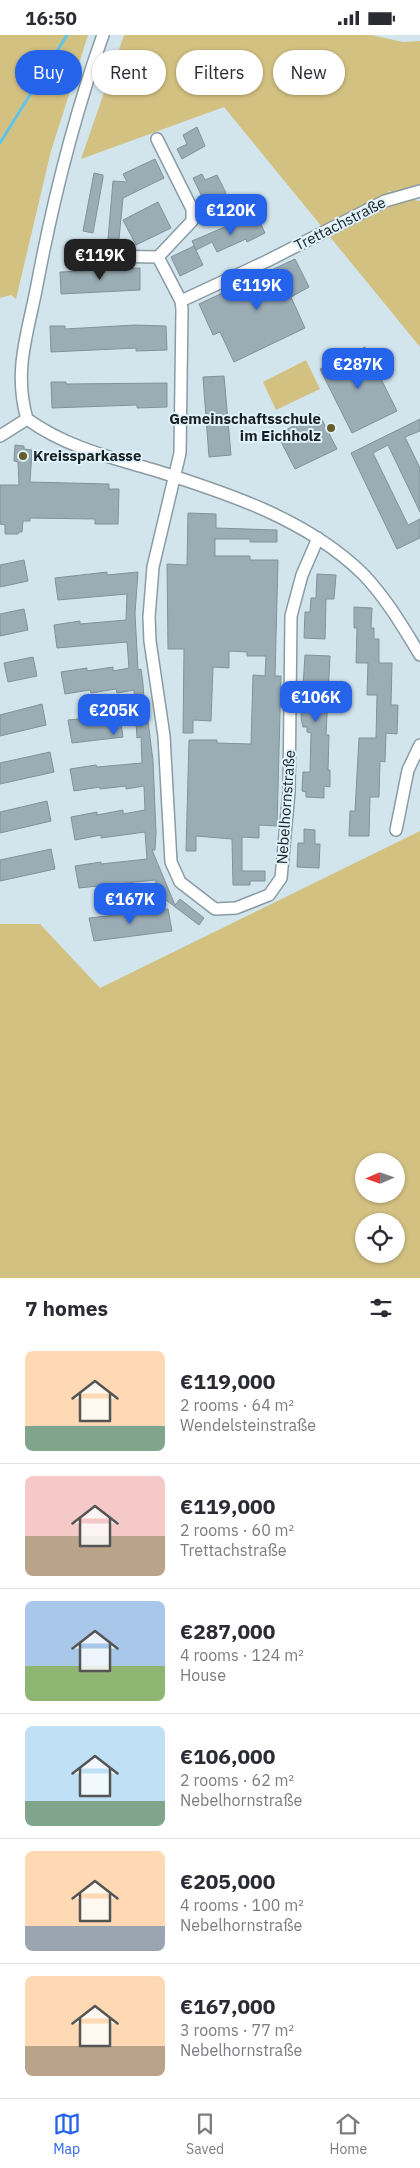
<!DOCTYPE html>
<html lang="en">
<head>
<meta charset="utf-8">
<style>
	body { margin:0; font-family:"IBM Plex Sans",sans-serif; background:#f2f2f3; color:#2b2b33; height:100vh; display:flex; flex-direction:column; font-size:19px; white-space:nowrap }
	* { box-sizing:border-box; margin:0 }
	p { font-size:16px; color:#7c7c81 }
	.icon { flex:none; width:28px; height:28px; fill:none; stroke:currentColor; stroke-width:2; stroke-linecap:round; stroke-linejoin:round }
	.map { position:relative; height:1243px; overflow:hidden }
	.side { display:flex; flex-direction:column; background:#fff; flex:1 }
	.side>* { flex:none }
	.banner { position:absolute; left:15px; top:15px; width:390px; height:45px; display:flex; gap:10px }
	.needle { width:32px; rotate:268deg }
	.tools { position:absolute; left:355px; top:1118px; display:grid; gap:10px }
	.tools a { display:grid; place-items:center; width:50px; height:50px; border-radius:50%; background:#fff; box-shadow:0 1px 4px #0004; font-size:25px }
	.price { position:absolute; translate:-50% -42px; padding:0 11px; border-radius:10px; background:#2563eb; color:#fff; font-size:16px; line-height:32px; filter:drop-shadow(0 1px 2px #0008) }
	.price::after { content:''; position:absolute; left:50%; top:30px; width:15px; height:11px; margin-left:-8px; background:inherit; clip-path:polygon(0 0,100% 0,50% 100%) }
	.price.on { background:#222; color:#fff }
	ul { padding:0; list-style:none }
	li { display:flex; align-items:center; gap:15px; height:125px; padding:0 25px }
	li+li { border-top:1px solid #e1e1e2 }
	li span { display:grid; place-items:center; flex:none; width:140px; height:100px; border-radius:8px; color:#555 }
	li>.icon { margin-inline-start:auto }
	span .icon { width:60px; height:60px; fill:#fffc; stroke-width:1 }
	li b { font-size:21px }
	h2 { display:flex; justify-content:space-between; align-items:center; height:60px; padding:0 25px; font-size:21px }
	.chip { padding:0 18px; border-radius:22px; background:#fff; box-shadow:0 1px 4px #0004; font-size:18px; line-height:45px }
	.chip.on { background:#2563eb; color:#fff }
	.status { display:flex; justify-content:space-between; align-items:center; height:35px; padding:0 25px; background:#fff; direction:ltr }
	.status svg { height:14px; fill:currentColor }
	.tabs { display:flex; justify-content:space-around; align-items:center; height:70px; border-top:1px solid #e1e1e2; background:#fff; font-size:14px; color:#7c7c81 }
	.tabs a { display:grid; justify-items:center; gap:2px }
	.tabs .on { color:#2563eb }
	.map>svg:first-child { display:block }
	.green { fill:#d2c181; fill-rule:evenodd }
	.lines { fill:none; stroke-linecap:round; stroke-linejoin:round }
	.stream { stroke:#60c4ea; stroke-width:3 }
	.building { fill:#9aacb4; stroke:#81929a }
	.street-casing { stroke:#8a9ba3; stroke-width:14 }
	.street { stroke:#fff; stroke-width:11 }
	.poi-dot { fill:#695c29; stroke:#dff2fa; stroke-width:2 }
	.labels { text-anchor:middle; stroke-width:4; stroke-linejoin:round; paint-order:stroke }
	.street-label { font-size:15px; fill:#192023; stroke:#dff2fa }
	.poi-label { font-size:15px; font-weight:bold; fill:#192023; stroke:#dff2fa; text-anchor:end }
</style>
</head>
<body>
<div class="status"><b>16:50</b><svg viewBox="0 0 49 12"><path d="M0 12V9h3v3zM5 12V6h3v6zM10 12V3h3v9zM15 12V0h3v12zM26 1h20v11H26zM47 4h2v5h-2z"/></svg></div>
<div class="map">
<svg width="420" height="1243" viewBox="0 0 420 1243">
	<rect width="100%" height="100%" fill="#d2e5ed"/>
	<path class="green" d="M 0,0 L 88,0 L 51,116 L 16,264 L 11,260 L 0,263 Z
		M 124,0 L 371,0 L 403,7 L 420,6 L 420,151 L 394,158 L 387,155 L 393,160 L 420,166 L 420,312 L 224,72 L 81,124 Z
		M 306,325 L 320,354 L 276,375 L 263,347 Z
		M 420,796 L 420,1243 L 0,1243 L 0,889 L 40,889 L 100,953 ZM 364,1126 L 396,1126 L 396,1159 L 364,1159 ZM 364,1186 L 396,1186 L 396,1219 L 364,1219 Z"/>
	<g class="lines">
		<path class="stream" d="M 0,108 L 67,0"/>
	</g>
	<path class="building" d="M 197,92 L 205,111 L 182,124 L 177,114 L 187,109 L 183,100 Z
		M 155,124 L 164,143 L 123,163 L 119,204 L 108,204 L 113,146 L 127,147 L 123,139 Z
		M 94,138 L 103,140 L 103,143 L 93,198 L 83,196 Z
		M 202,139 L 205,145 L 217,140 L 226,158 L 205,168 L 193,143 Z
		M 158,167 L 171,193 L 136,210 L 123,185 Z
		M 258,183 L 265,198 L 247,207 L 246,204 L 217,217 L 212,207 L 196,215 L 192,206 L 227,191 L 229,194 Z
		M 194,211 L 203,230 L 180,241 L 171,222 Z
		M 295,224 L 309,252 L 291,262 L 305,293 L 234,327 L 220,297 L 213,300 L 199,269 Z
		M 140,233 L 140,255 L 61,259 L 60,237 Z
		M 135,290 L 166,291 L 167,315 L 136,316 L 136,313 L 51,317 L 50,291 L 65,291 L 65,294 Z
		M 365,312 L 397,376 L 352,398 L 320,334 Z
		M 224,341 L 231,420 L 209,422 L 203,342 Z
		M 51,347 L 66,347 L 66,349 L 167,348 L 167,372 L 137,373 L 137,370 L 52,373 Z
		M 319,379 L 337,414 L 295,434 L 277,399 Z
		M 420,384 L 420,396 L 405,402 L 420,433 L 420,477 L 388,410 L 373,418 L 408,490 L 420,484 L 420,503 L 397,514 L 351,418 Z
		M 15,410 L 24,411 L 24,414 L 32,415 L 30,447 L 109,449 L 109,454 L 119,454 L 118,489 L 95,489 L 95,484 L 30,483 L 30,486 L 23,486 L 22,497 L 19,497 L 18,499 L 5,499 L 5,490 L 0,489 L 0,450 L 19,450 L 18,427 L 14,426 Z
		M 188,478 L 216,479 L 216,493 L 277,495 L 277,507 L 250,507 L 250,504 L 215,504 L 215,521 L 250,521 L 250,525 L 278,525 L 275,641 L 281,641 L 277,791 L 259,790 L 259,803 L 242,802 L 242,836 L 265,836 L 265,846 L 250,846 L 250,850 L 233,850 L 232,804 L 196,801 L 196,816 L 186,816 L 189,705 L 217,705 L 217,708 L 251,709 L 253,640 L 265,641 L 266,621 L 247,621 L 247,617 L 229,616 L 229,633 L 213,632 L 211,686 L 193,685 L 193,698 L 183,698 L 184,614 L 168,614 L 167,529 L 187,530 Z
		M 24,525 L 28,546 L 0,552 L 0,530 Z
		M 107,537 L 107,540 L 138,537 L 135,578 L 138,635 L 141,634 L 143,649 L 145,678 L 147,678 L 153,726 L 156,797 L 155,815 L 152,815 L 175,870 L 180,864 L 204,883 L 199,890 L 162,862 L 155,845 L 79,853 L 75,831 L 101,827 L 101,829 L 147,824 L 145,797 L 101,803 L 101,800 L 75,805 L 71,782 L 97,777 L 97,780 L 123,775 L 123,779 L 145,775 L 144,751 L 126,754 L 126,751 L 100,754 L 100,752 L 74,756 L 70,734 L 96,730 L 97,732 L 142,728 L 141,702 L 137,703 L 134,655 L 117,658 L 116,654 L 91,658 L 90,655 L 65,659 L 61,637 L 87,633 L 87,636 L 113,632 L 113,636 L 129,633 L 127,607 L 57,613 L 54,590 L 80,586 L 80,589 L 126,585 L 127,559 L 58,565 L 55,543 Z
		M 317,539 L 336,540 L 334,564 L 326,564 L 325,604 L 304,603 L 305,577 L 310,577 L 311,563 L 316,563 Z
		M 354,572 L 372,573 L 371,593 L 374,593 L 374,604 L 379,604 L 379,628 L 392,628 L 391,670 L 398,670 L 397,699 L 386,698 L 385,727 L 380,726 L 379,762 L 370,762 L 369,801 L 349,801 L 350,776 L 355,776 L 359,703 L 376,703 L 377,660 L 367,660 L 368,628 L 356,628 L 357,593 L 354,593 Z
		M 24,574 L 28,595 L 0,601 L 0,579 Z
		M 305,620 L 330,621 L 326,700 L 329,700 L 328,735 L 330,735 L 330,752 L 324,751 L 324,763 L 306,762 L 306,757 L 302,756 L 303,737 L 310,737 L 311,698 L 307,697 L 307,692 L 303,692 L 301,683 Z
		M 33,622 L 37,641 L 8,647 L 4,628 Z
		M 42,669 L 46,690 L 0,701 L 0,680 Z
		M 120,680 L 123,702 L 72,708 L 68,685 Z
		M 50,717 L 54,737 L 0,749 L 0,728 Z
		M 47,766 L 51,786 L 0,798 L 0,777 Z
		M 304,794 L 315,795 L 315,809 L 320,809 L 319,833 L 297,832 L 298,808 L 304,808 Z
		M 51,814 L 55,834 L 0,846 L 0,825 Z
		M 168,874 L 172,896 L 94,906 L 89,883 Z"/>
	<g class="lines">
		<defs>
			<path id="street" d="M 157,104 L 192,174 L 192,186 L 158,222 L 181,266 L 182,274 L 180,418 L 153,532 L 149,582 L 150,606 L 164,701 L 171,827 L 180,847 L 215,874 L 236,873 L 269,860 L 281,843 L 289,757 L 291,581 L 302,540 L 318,503
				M 101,221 L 158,222
				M 181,266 L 267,226 L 385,166 L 420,156
				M 27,384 C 66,412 109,422 154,435 C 227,458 307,484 363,539 C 386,563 403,592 420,620
				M 27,384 C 13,335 28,298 37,250 C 53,165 74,81 103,0
				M 0,401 L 27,384
				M 396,795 L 408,735 L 420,710"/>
		</defs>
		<use href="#street" class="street-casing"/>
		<use href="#street" class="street"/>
	</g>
	<g class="poi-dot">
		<circle cx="331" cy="393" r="5"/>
		<circle cx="23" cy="421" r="5"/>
	</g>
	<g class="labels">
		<g class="street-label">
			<text transform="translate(340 189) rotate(-27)" y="5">Trettachstraße</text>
			<text transform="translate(286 772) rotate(-86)" y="5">Nebelhornstraße</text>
		</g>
		<g class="poi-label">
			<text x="321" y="389">Gemeinschaftsschule<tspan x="321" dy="17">im Eichholz</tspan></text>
			<text x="33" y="426" text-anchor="start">Kreissparkasse</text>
		</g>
	</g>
</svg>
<div class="tools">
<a><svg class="needle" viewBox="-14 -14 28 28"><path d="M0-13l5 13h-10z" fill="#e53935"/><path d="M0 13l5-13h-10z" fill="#7c7c81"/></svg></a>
<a><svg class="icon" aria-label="locate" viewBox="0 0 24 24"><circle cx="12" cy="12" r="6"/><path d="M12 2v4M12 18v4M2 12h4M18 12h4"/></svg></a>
</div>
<b class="price" style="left:231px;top:201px">€120K</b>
<b class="price on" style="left:100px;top:246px">€119K</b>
<b class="price" style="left:257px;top:276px">€119K</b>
<b class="price" style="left:358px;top:355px">€287K</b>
<b class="price" style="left:316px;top:688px">€106K</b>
<b class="price" style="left:114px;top:701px">€205K</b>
<b class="price" style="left:130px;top:890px">€167K</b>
<div class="banner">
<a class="chip on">Buy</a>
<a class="chip">Rent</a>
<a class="chip">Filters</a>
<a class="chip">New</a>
</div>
</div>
<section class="side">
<h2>7 homes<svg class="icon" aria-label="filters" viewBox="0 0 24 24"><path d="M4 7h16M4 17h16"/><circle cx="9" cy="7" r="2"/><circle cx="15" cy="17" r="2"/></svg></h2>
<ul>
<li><span style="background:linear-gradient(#ffd9b3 75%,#7fa58c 0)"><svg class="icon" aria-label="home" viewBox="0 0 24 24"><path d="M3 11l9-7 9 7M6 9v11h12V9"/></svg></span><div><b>€119,000</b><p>2 rooms · 64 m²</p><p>Wendelsteinstraße</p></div></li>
<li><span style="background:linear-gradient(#f6c9c9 60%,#b9a48a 0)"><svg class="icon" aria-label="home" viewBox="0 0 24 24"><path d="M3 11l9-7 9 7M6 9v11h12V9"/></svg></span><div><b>€119,000</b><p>2 rooms · 60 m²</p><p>Trettachstraße</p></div></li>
<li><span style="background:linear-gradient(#a9c7e8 65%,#8fb573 0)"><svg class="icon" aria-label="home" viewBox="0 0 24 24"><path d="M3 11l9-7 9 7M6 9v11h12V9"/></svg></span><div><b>€287,000</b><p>4 rooms · 124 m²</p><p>House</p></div></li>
<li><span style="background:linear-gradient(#bfe0f5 75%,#7fa58c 0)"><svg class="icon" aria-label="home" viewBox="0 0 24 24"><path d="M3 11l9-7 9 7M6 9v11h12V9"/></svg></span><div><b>€106,000</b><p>2 rooms · 62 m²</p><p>Nebelhornstraße</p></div></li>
<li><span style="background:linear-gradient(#ffd9b3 75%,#9aa5b1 0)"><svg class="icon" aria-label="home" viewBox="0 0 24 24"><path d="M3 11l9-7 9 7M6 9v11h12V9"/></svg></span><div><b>€205,000</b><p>4 rooms · 100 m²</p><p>Nebelhornstraße</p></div></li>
<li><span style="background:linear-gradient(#ffd9b3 70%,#b9a48a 0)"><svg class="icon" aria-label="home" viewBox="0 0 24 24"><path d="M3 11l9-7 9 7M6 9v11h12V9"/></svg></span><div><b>€167,000</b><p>3 rooms · 77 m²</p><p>Nebelhornstraße</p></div></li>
</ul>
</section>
<nav class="tabs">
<a class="on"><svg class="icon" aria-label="map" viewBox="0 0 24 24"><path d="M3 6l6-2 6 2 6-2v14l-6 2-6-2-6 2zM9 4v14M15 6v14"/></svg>Map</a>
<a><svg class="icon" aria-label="saved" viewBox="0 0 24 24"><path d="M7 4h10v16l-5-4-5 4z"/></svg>Saved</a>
<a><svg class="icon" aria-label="home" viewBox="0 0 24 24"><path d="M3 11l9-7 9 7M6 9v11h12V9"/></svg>Home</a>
</nav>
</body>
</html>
